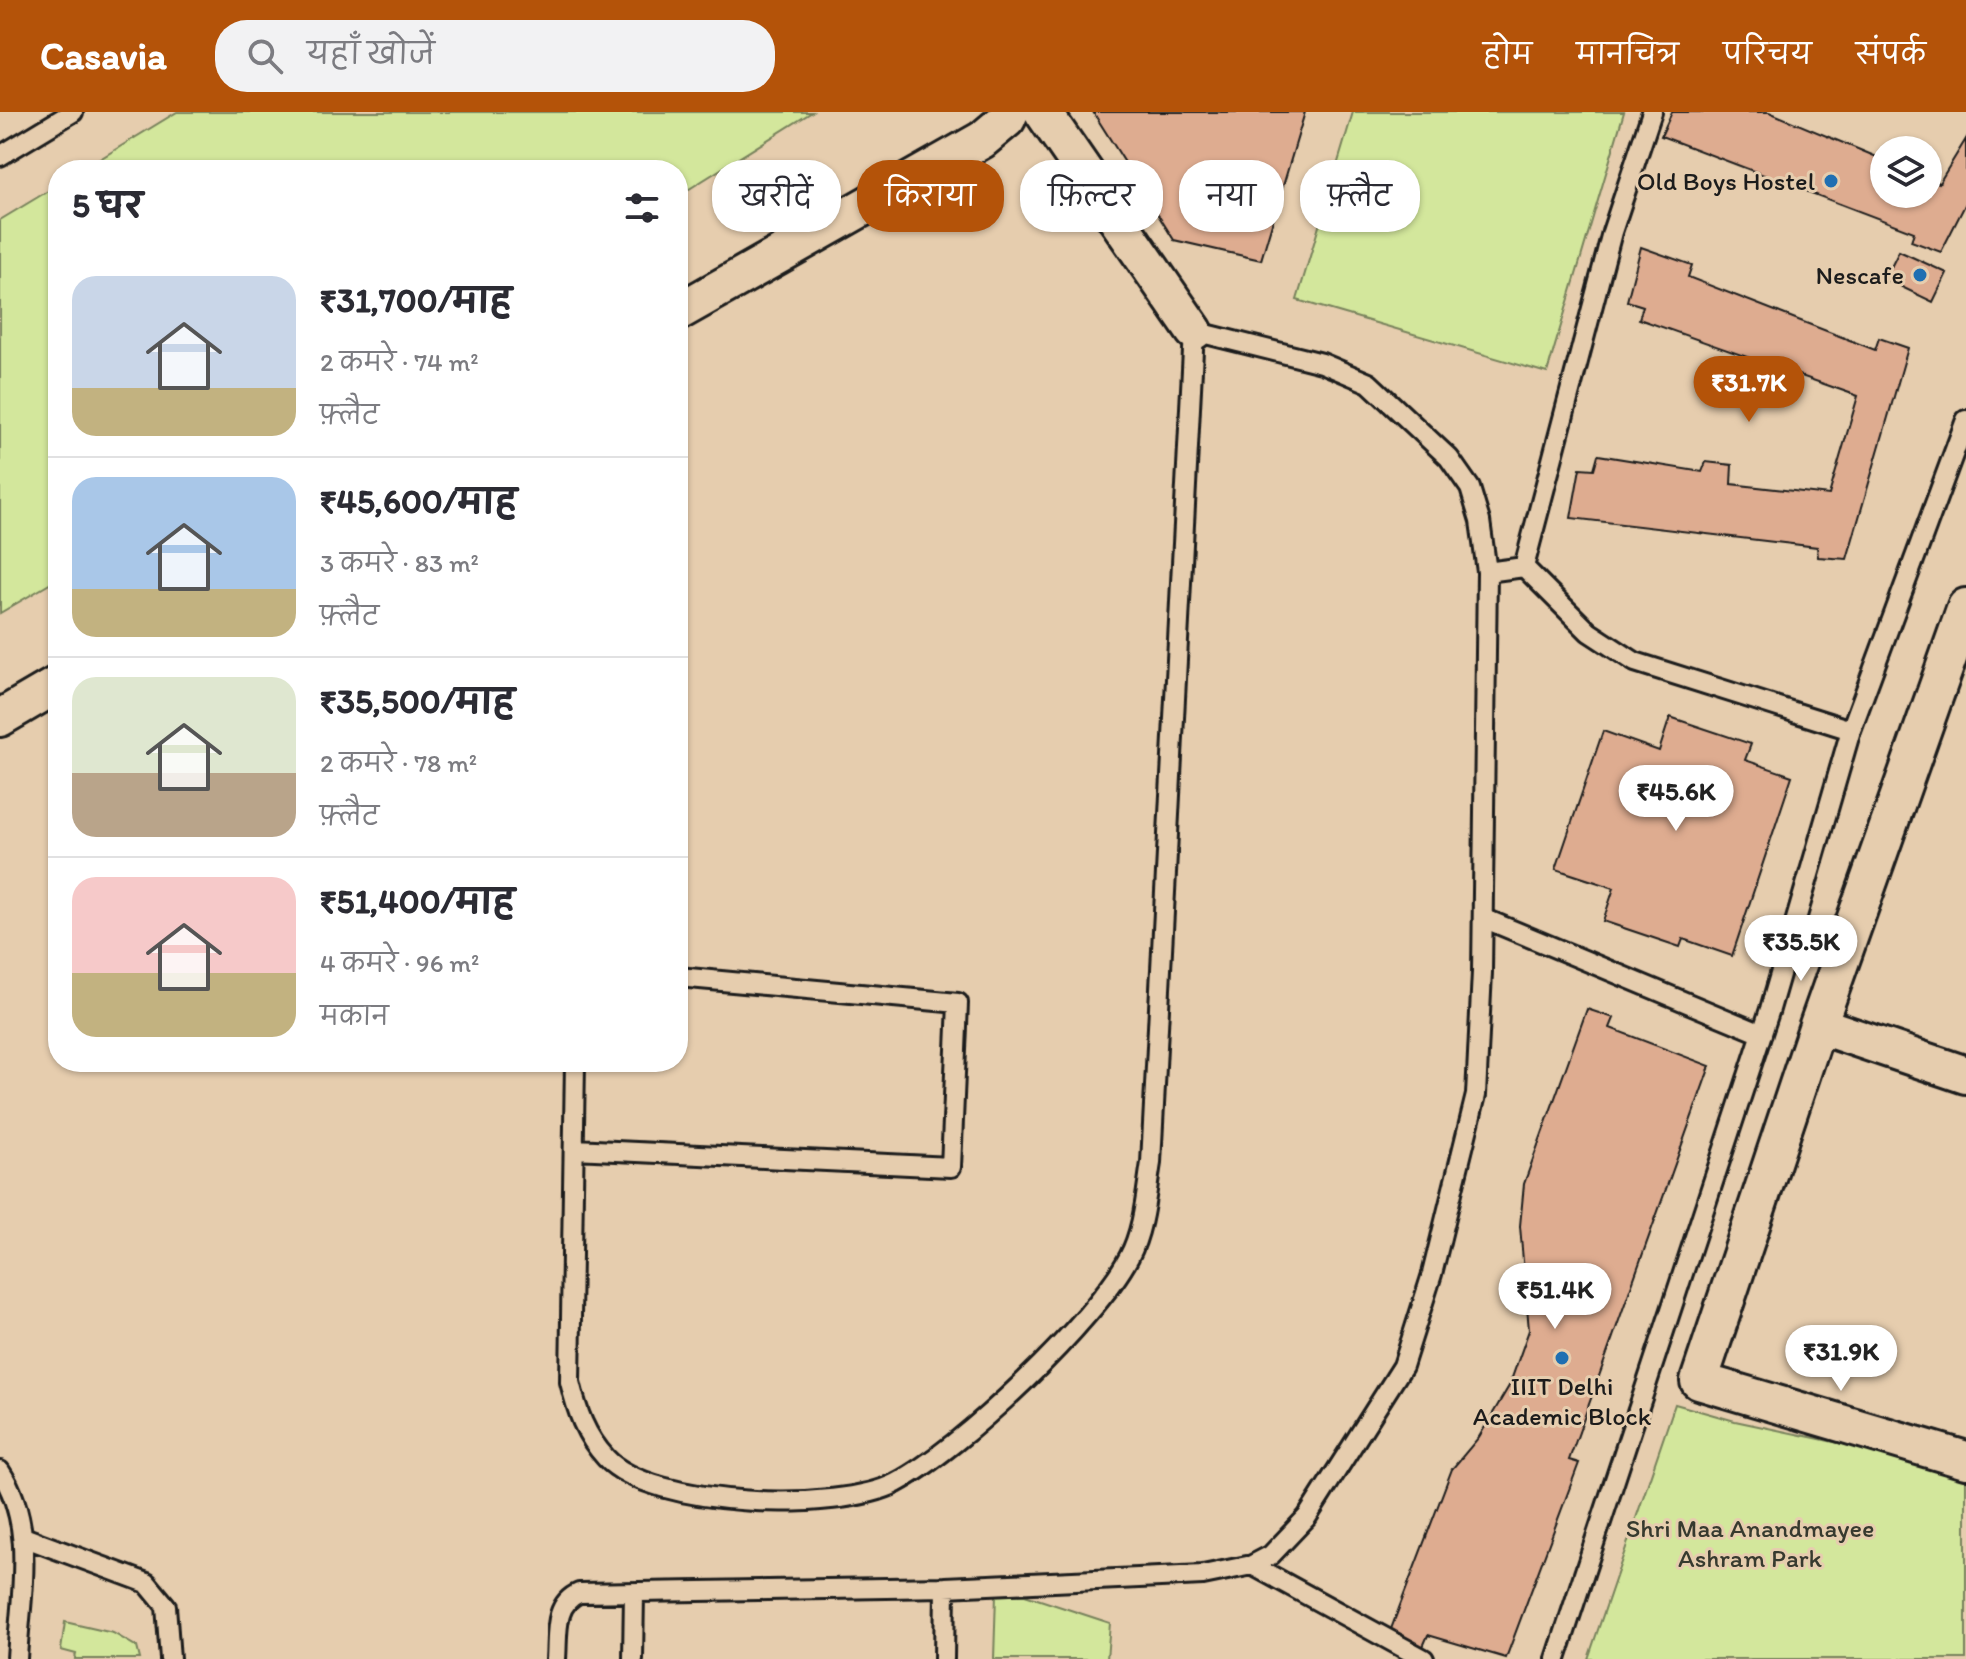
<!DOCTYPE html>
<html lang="hi">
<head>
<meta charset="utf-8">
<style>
	body { margin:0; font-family:Itim,"Playpen Sans Deva",sans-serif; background:#f2f2f3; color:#2b2b33; height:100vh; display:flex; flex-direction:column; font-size:30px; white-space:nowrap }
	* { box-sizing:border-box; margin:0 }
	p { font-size:26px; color:#7c7c81 }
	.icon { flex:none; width:44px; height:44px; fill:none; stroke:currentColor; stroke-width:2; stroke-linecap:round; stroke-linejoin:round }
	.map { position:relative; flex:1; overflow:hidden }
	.details { position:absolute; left:48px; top:48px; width:640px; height:912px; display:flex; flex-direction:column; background:#fff; border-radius:32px; box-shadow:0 2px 6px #0004 }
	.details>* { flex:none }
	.guide { position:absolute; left:712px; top:48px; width:760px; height:72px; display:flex; gap:16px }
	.fabs { position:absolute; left:1870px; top:24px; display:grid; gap:16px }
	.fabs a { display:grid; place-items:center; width:72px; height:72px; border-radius:50%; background:#fff; box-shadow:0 2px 6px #0004; font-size:40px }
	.price { position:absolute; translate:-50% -68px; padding:0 18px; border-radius:28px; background:#fff; color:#222; font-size:26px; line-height:52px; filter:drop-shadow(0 2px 4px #0008) }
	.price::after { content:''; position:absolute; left:50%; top:48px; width:24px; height:18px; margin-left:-12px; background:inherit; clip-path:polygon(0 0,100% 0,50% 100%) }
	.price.selected { background:#b45309; color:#fff }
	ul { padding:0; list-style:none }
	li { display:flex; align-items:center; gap:24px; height:200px; padding:0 24px }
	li+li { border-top:2px solid #e1e1e2 }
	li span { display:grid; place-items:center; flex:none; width:224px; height:160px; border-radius:24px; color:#555 }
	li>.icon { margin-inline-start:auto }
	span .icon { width:96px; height:96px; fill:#fffc; stroke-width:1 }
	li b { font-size:34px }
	h2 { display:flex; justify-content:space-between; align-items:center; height:96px; padding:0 24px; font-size:34px }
	.chip { padding:0 28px; border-radius:32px; background:#fff; box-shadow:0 2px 6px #0004; font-size:28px; line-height:72px }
	.chip.selected { background:#b45309; color:#fff }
	header { display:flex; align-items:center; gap:48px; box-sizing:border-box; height:112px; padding:0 40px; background:#b45309; color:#fff }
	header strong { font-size:38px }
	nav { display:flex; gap:44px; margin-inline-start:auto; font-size:28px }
	.search { width:560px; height:72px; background:#f2f2f3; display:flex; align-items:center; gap:20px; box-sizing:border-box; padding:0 28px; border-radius:32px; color:#7c7c81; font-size:30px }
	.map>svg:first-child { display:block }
	.green { fill:#d3e79c; stroke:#78825c; stroke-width:2 }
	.building { fill:#deac90; stroke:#1c1c1c; stroke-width:2 }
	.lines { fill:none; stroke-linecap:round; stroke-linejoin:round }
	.service-casing { stroke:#1c1c1c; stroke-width:24 }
	.minor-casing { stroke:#1c1c1c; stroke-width:42 }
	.service { stroke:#e6cdae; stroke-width:18 }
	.minor { stroke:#e6cdae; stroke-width:36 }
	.poi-dot { fill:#1f6fb2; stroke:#e6cdae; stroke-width:3 }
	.labels { text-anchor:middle; stroke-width:6; stroke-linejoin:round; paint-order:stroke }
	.poi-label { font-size:26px; fill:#1c1c1c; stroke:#e6cdae; text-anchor:end }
	.park-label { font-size:26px; fill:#373a2f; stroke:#e6cdae }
</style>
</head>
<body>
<header>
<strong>Casavia</strong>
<div class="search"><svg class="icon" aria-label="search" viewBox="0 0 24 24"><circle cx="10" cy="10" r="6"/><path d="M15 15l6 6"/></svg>यहाँ खोजें</div>
<nav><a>होम</a><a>मानचित्र</a><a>परिचय</a><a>संपर्क</a></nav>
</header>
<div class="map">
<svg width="1966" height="1547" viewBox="0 0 1966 1547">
	<rect width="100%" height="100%" fill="#e6cdae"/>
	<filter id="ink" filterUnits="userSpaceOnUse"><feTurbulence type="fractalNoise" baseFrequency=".0125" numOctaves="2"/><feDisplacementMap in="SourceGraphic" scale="16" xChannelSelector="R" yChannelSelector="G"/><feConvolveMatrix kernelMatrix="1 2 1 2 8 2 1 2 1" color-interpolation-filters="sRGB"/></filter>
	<g filter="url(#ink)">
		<path class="green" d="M 177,0 L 812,0 L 678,84 L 678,58 L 82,58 Z
			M 1353,0 L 1624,0 L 1547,261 L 1297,188 Z
			M 58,73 L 58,467 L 0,501 L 0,108 Z
			M 1675,1292 L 1735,1309 L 1966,1358 L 1966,1547 L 1588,1547 Z
			M 996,1482 L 1025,1483 L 1110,1511 L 1107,1547 L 994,1547 Z
			M 65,1510 L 113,1521 L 137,1535 L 140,1547 L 75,1547 L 76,1542 L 61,1538 Z"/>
		<path class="building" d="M 1093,0 L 1305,0 L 1261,148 L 1174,128 Z
			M 1672,0 L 1769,0 L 1884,48 L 1884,82 L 1928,82 L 1928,67 L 1939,71 L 1966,27 L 1966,91 L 1941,140 L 1911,129 L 1914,120 L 1661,24 Z
			M 1641,135 L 1692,153 L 1688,165 L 1875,238 L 1879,226 L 1908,236 L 1847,447 L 1818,445 L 1817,435 L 1571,406 L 1580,356 L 1594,357 L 1598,343 L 1702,360 L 1706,350 L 1732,353 L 1731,372 L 1829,383 L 1858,284 L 1639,207 L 1643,194 L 1627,189 Z
			M 1899,139 L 1947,161 L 1933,190 L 1885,167 Z
			M 1670,605 L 1751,632 L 1745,648 L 1792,664 L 1732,844 L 1683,827 L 1680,835 L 1603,809 L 1614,776 L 1556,757 L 1603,619 L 1659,639 Z
			M 1587,897 L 1614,906 L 1610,916 L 1710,954 L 1569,1348 L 1579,1351 L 1506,1546 L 1428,1523 L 1422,1537 L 1388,1525 L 1452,1357 L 1479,1325 L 1509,1274 L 1529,1218 L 1520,1114 L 1524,1072 Z"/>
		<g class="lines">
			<defs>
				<path id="service" d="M 0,44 L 73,0
					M 1524,455 L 1612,120 L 1652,0
					M 1524,455 L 1589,520 L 1635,550 L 1851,618
					M 1487,460 L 1524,455
					M 1483,806 L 1762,922
					M 574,1037 L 951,1055 L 958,891 L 678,865
					M 0,1359 C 37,1415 20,1484 17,1547
					M 26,1426 L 147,1471 L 166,1494 L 170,1547
					M 1252,1453 L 1424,1547
					M 556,1547 C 558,1522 553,1492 579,1481 L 945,1475 L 1203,1463 L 1252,1453 L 1271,1443 L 1307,1405 L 1403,1254 L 1432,1162 L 1476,983 L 1482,860 L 1487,460 L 1480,409 L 1470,376 L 1449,346 L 1369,271 L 1322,251 L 1194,219 L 1151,1051 C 1146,1081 1144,1117 1129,1145 C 1095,1209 961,1337 896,1371 C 839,1401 652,1396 606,1346 C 585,1323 577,1299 570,1270 L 575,950
					M 633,1547 L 634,1481
					M 944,1547 L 945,1475
					M 1556,1547 L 1770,897 L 1851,618 L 1966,308"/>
				<path id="minor" d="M 1043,0 L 1194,219
					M 678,200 L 982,28 L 1007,7 L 1010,0
					M 1966,495 L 1818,913 L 1699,1269 L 1966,1348
					M 0,606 L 58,572
					M 1818,913 L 1966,963"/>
			</defs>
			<use href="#service" class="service-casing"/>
			<use href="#minor" class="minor-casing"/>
			<use href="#service" class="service"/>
			<use href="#minor" class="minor"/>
		</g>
	</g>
	<g class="poi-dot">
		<circle cx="1831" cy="69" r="8"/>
		<circle cx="1920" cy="163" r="8"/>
		<circle cx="1562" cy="1246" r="8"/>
	</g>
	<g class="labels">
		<g class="poi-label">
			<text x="1815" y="78">Old Boys Hostel</text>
			<text x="1904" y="172">Nescafe</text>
			<text x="1562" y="1283" text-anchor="middle">IIIT Delhi<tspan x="1562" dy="30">Academic Block</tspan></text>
		</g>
		<g class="park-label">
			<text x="1750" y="1425">Shri Maa Anandmayee<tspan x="1750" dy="30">Ashram Park</tspan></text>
		</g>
	</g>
</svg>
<div class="fabs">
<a><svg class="icon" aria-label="layers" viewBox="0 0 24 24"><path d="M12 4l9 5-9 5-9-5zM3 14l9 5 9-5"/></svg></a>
</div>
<b class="price selected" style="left:1749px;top:312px">₹31.7K</b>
<b class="price" style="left:1676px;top:721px">₹45.6K</b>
<b class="price" style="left:1801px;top:871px">₹35.5K</b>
<b class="price" style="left:1555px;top:1219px">₹51.4K</b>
<b class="price" style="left:1841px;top:1281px">₹31.9K</b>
<div class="guide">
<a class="chip">खरीदें</a>
<a class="chip selected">किराया</a>
<a class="chip">फ़िल्टर</a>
<a class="chip">नया</a>
<a class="chip">फ़्लैट</a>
</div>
<section class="details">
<h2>5 घर<svg class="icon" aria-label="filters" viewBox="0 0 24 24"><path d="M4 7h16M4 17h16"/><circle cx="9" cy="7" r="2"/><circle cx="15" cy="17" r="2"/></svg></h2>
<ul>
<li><span style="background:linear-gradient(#c9d6e8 70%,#c2b280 0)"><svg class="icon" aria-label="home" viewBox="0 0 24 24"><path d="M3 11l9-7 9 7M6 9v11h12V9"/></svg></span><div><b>₹31,700/माह</b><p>2 कमरे · 74 m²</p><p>फ़्लैट</p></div></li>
<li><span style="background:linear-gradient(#a9c7e8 70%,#c2b280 0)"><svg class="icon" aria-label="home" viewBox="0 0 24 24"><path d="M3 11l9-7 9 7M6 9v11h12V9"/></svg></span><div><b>₹45,600/माह</b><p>3 कमरे · 83 m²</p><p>फ़्लैट</p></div></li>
<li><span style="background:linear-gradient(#dfe7d0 60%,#b9a48a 0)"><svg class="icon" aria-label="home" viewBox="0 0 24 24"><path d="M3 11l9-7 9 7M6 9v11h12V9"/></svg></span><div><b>₹35,500/माह</b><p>2 कमरे · 78 m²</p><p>फ़्लैट</p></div></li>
<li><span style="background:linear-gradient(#f6c9c9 60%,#c2b280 0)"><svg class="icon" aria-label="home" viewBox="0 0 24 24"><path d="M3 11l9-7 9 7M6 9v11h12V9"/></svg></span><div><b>₹51,400/माह</b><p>4 कमरे · 96 m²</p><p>मकान</p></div></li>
</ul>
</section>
</div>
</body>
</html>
